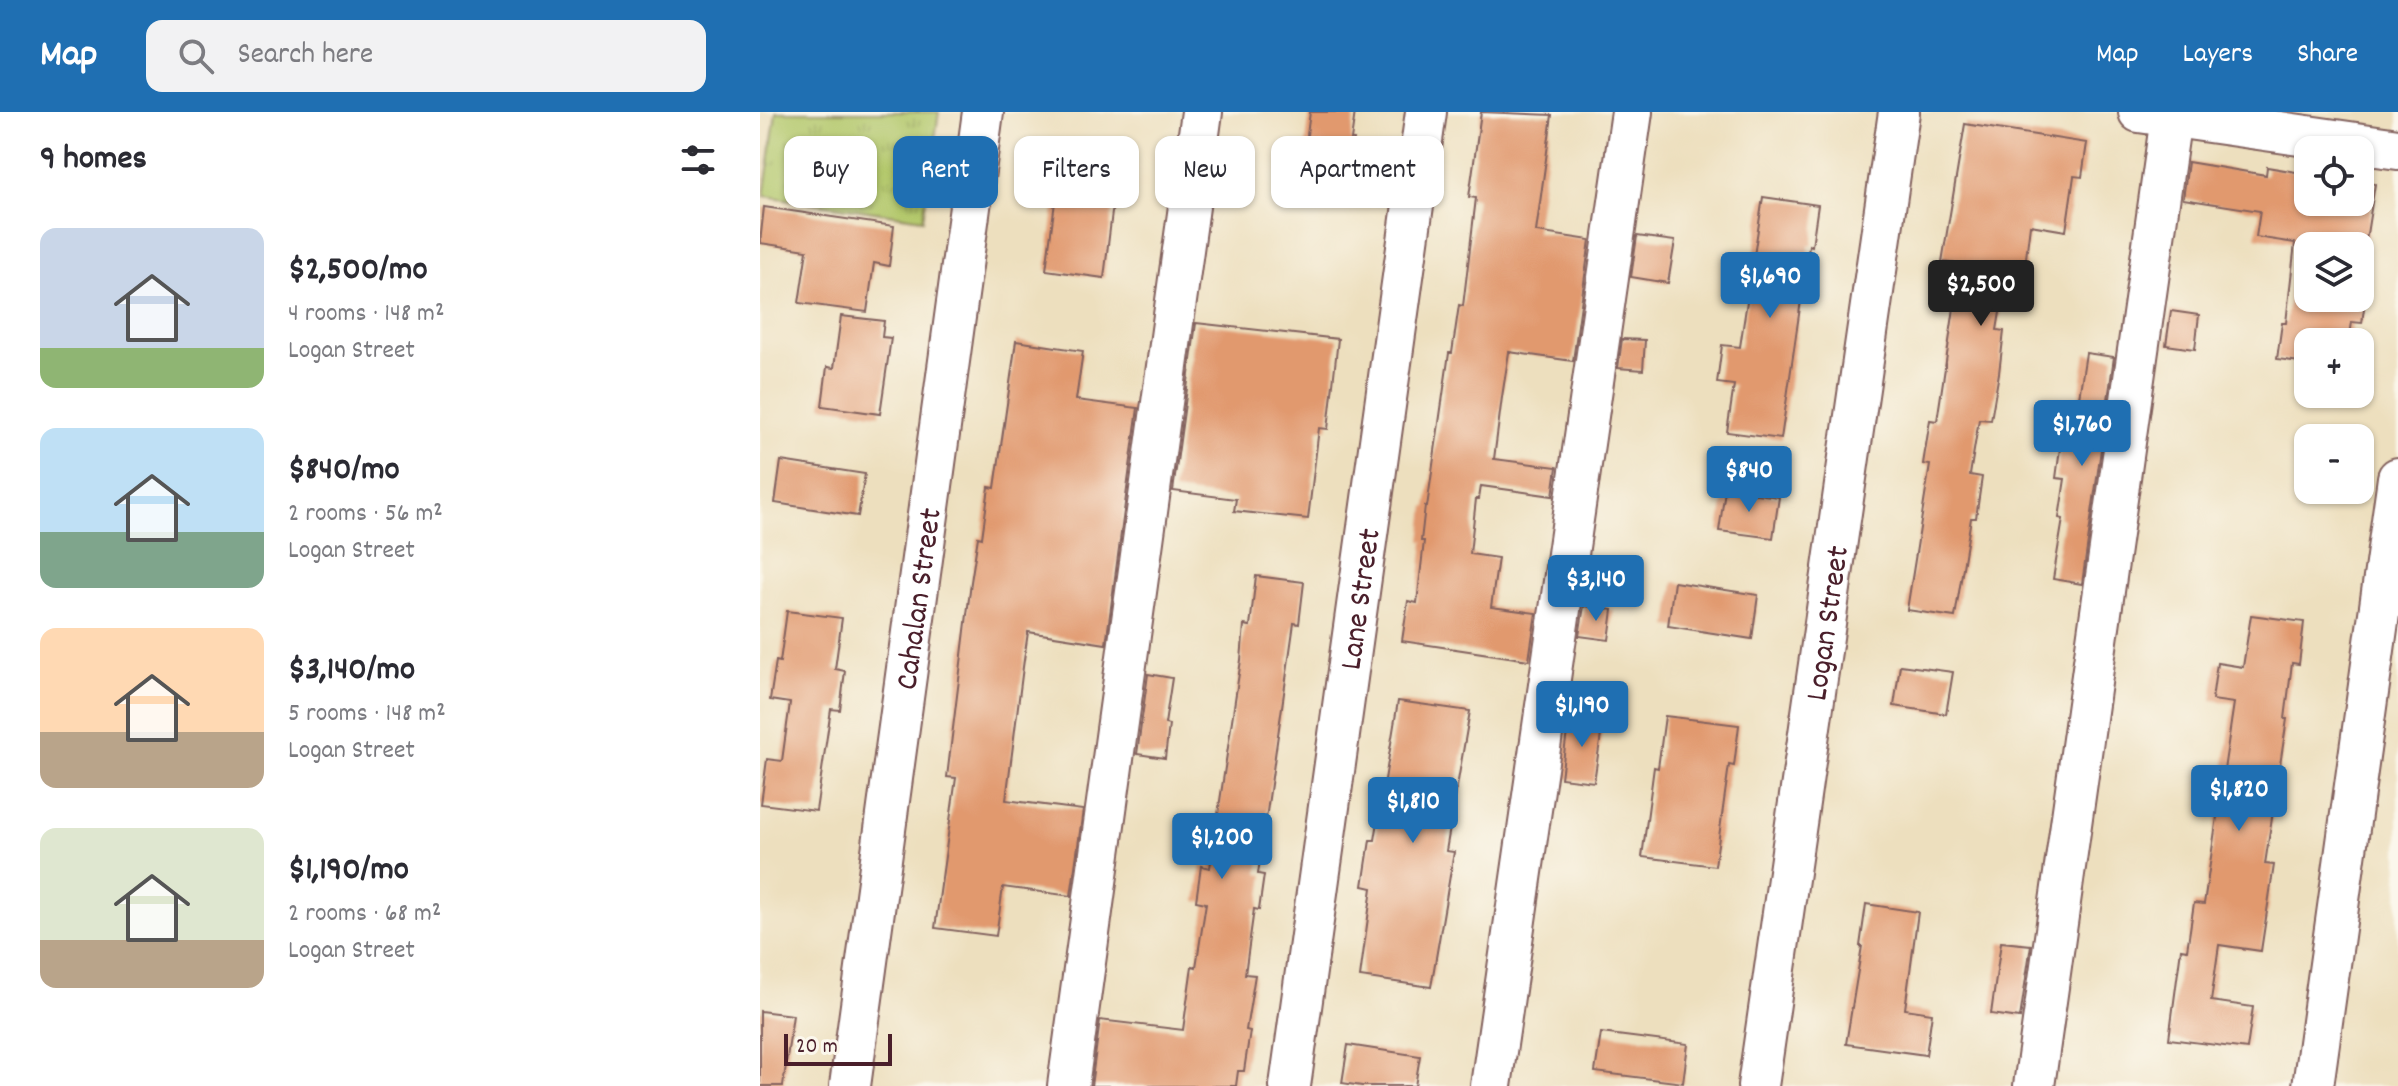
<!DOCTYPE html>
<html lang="en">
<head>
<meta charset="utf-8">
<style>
	body { margin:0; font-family:Dekko,sans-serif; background:#f2f2f3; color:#2b2b33; height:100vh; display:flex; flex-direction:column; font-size:30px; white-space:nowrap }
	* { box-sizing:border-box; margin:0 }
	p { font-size:26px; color:#7c7c81 }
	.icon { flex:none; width:44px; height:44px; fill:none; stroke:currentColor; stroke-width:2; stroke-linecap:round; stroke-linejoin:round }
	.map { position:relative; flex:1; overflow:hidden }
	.panel { display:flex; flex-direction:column; background:#fff; width:760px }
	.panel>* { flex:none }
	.hud { position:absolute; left:24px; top:24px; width:760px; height:72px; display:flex; gap:16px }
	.fabs { position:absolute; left:1534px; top:24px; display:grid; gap:16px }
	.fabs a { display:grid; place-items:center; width:80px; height:80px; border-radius:16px; background:#fff; box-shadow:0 2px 6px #0004; font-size:40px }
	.scale { position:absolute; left:24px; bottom:20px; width:108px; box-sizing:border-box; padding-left:8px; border:4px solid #4a1f2b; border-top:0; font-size:22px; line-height:28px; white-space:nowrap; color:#4a1f2b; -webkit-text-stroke:6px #fbf7ec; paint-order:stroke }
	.price { position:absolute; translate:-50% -68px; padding:0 18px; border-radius:8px; background:#1f6fb2; color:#fff; font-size:26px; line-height:52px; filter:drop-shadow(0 2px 4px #0008) }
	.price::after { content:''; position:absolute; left:50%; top:48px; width:24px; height:18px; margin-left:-12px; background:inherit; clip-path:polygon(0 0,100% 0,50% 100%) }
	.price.selected { background:#222; color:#fff }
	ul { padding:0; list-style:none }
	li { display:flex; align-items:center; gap:24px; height:200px; padding:0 40px }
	li span { display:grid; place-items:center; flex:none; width:224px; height:160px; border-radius:16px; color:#555 }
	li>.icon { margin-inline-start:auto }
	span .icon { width:96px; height:96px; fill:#fffc; stroke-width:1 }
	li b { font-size:34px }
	h2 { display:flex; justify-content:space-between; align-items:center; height:96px; padding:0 40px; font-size:34px }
	.pill { padding:0 28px; border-radius:16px; background:#fff; box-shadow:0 2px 6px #0004; font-size:28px; line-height:72px }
	.pill.selected { background:#1f6fb2; color:#fff }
	header { display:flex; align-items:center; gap:48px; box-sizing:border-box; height:112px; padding:0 40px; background:#1f6fb2; color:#fff }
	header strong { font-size:38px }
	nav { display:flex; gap:44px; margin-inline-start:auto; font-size:28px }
	.search { width:560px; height:72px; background:#f2f2f3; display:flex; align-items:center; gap:20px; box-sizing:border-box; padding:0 28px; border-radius:16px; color:#7c7c81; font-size:30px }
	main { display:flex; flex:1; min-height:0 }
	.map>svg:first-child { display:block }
	.grass { fill:url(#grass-tufts); stroke:#7e734b; stroke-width:2 }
	.building { fill:#e1996e; fill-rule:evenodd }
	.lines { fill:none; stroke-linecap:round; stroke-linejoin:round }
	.minor-casing { stroke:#83625e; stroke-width:44 }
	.minor { stroke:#fff; stroke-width:40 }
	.labels { text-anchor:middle; stroke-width:7; stroke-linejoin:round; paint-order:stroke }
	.street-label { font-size:32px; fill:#4a1f2b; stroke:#fbf7ec }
</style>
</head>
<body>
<header>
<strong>Map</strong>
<div class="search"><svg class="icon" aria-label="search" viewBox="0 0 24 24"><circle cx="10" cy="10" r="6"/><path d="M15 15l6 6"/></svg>Search here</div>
<nav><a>Map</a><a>Layers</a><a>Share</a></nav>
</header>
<main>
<section class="panel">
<h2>9 homes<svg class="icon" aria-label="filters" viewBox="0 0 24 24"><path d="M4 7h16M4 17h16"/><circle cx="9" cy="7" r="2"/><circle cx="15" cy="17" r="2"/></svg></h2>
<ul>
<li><span style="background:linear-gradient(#c9d6e8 75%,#8fb573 0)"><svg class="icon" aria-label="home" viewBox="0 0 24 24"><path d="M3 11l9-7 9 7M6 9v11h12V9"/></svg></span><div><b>$2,500/mo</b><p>4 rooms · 148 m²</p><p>Logan Street</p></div></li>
<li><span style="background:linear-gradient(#bfe0f5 65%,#7fa58c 0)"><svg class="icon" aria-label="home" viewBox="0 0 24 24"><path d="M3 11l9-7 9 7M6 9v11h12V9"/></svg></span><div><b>$840/mo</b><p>2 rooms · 56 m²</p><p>Logan Street</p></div></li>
<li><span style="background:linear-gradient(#ffd9b3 65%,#b9a48a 0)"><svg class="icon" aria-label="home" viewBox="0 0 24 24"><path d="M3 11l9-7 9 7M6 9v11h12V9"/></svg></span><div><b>$3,140/mo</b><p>5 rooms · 148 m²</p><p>Logan Street</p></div></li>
<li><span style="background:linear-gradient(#dfe7d0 70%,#b9a48a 0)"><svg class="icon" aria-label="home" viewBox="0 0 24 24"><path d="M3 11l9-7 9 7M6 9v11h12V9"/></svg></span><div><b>$1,190/mo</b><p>2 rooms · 68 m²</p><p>Logan Street</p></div></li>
</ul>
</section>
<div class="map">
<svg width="1638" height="974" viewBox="0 0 1638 974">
	<defs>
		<pattern id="grass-tufts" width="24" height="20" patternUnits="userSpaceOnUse" patternTransform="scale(2)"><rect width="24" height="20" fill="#b2c76b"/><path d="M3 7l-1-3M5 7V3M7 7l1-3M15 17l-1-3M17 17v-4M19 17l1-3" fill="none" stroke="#9baa5d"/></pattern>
	</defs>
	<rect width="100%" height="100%" fill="#fbf7ec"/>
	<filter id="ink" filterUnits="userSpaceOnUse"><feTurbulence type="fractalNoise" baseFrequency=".0125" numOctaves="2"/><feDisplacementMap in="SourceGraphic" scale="16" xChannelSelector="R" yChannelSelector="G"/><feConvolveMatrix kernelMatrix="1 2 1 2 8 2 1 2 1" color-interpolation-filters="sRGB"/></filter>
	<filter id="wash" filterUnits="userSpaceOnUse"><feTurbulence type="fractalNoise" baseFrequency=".006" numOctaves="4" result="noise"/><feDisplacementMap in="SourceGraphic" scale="32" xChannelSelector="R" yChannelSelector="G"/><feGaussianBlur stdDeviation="1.8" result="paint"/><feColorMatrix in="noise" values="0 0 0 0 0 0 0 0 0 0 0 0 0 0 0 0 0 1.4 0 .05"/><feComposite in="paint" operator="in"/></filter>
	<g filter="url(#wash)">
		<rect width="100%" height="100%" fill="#eddfbe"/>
		<path class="grass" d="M 16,0 L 179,0 L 163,107 L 4,84 Z"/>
		<g id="blocks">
			<path class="building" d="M 550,0 L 595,0 L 591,28 L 594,28 L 589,68 L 542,61 Z
				M 721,0 L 792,3 L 776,120 L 830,128 L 813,249 L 749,240 L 742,285 L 734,347 L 797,355 L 793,384 L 721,374 L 719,387 L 716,387 L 710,442 L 738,446 L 731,495 L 776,501 L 769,548 L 642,529 L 648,489 L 657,491 L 664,429 L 661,429 L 665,394 L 667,395 L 689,241 L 692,241 L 699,193 L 703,194 L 716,86 L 709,85 Z
				M 1205,12 L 1327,31 L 1322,65 L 1314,64 L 1306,119 L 1270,113 L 1264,162 L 1247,159 L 1237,218 L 1244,219 L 1239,261 L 1231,308 L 1219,307 L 1210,363 L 1222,365 L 1216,406 L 1211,406 L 1195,505 L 1147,498 L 1170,353 L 1163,352 L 1170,308 L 1177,309 L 1193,203 L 1199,152 L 1182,150 Z
				M 1428,50 L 1506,63 L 1507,55 L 1548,62 L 1548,90 L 1600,90 L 1600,69 L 1615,72 L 1600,166 L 1608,167 L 1602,211 L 1592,210 L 1589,230 L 1548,230 L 1548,251 L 1517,247 L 1522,211 L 1526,211 L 1535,131 L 1496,125 L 1500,99 L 1423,87 ZM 1548,134 L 1600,134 L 1600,186 L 1548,186 Z
				M 300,52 L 357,59 L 344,166 L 286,158 Z
				M 1003,85 L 1058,93 L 1052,134 L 1049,133 L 1021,327 L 967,320 L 974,273 L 957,271 L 962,233 L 980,235 Z
				M 4,95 L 134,114 L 129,154 L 114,151 L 107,200 L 39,191 L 47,138 L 0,131 Z
				M 877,124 L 915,129 L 908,171 L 871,165 Z
				M 1411,199 L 1439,203 L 1435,237 L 1406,233 Z
				M 81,204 L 124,209 L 122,225 L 131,226 L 120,302 L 62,294 L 67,255 L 74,256 Z
				M 436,211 L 578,227 L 568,317 L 559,316 L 548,407 L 474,399 L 476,387 L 413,379 Z
				M 862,227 L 885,228 L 883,258 L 858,256 Z
				M 256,229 L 323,239 L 316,288 L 378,296 L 346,532 L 268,520 L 263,555 L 246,688 L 323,698 L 311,784 L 243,775 L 236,824 L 175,816 L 196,666 L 187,665 L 211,470 L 218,425 L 222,426 L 229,375 L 235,376 Z
				M 1326,241 L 1354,245 L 1322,472 L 1293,467 L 1303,407 L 1299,406 L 1305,367 L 1296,366 L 1301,329 L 1312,330 Z
				M 21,349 L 105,362 L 98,404 L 15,391 Z
				M 965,378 L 1019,385 L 1013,426 L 959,419 Z
				M 496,464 L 544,470 L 539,512 L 534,511 L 507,700 L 498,762 L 504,763 L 499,798 L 494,797 L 485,862 L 495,863 L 486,918 L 490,919 L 484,959 L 478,959 L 476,974 L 331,974 L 340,908 L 423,918 L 432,854 L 436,855 L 446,791 L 436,789 L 441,754 L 450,756 L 481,548 L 484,513 L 490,514 Z
				M 914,470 L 998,483 L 992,527 L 908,514 Z
				M 824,494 L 853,498 L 849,528 L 819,524 Z
				M 27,499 L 82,506 L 75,557 L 85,559 L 80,598 L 71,597 L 56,699 L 1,692 L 7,647 L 22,649 L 30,591 L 10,588 L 16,549 L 20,550 Z
				M 1491,503 L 1544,510 L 1539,552 L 1532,551 L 1525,607 L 1527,607 L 1505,752 L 1514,753 L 1501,839 L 1459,833 L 1451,889 L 1493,895 L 1487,937 L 1409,927 L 1421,837 L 1427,838 L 1434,791 L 1444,792 L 1474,591 L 1452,588 L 1457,551 L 1483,555 Z
				M 1140,553 L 1193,560 L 1186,602 L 1134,594 Z
				M 388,562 L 412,566 L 405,612 L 409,613 L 405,646 L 377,642 Z
				M 638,589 L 710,599 L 686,739 L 694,740 L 671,875 L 600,865 L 612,776 L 603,774 L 610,728 L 615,728 Z
				M 809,604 L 843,609 L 834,670 L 801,666 Z
				M 905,604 L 979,613 L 974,654 L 969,653 L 955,754 L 882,745 L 894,655 L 898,656 Z
				M 1106,792 L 1158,800 L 1145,897 L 1172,901 L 1166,943 L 1086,932 L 1102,834 L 1100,834 Z
				M 1241,830 L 1271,833 L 1260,906 L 1231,902 Z
				M 0,899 L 33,903 L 23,974 L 0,974 Z
				M 841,921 L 928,932 L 923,971 L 835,960 Z
				M 588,933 L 660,944 L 655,974 L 602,974 L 582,971 Z"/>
		</g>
	</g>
	<g filter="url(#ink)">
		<use href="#blocks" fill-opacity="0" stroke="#83625e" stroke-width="2"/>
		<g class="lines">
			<defs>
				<g id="minor">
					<path d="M 1379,0 L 1638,37"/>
					<path id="s1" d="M 90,974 L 223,0"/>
					<path d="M 308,974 L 442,0"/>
					<path id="s2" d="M 530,974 L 666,0"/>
					<path d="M 731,974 L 872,0"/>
					<path id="s3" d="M 998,974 L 1139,0"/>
					<path d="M 1274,974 L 1411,5"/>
					<path d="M 1553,974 L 1638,366"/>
				</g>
			</defs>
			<use href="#minor" class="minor-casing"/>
			<use href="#minor" class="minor"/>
		</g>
	</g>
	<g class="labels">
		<g class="street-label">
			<text dy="11" stroke="none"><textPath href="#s1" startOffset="492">Cahalan Street</textPath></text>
			<text dy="11" stroke="none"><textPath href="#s2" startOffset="492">Lane Street</textPath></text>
			<text dy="11" stroke="none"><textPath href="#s3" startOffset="468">Logan Street</textPath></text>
		</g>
	</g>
</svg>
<div class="fabs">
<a><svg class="icon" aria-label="locate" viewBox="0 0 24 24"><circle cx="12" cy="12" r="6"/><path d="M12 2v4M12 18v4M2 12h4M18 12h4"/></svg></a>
<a><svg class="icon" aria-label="layers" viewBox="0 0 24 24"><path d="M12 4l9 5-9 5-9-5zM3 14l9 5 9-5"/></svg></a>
<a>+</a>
<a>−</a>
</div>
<div class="scale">20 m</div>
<b class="price" style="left:1010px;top:208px">$1,690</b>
<b class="price selected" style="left:1221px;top:216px">$2,500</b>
<b class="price" style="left:1322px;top:356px">$1,760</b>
<b class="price" style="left:989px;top:402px">$840</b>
<b class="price" style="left:836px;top:511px">$3,140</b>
<b class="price" style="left:822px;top:637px">$1,190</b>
<b class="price" style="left:1479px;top:721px">$1,820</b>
<b class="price" style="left:653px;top:733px">$1,810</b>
<b class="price" style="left:462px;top:769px">$1,200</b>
<div class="hud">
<a class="pill">Buy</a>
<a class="pill selected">Rent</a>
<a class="pill">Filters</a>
<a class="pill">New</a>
<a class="pill">Apartment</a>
</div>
</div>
</main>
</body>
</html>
